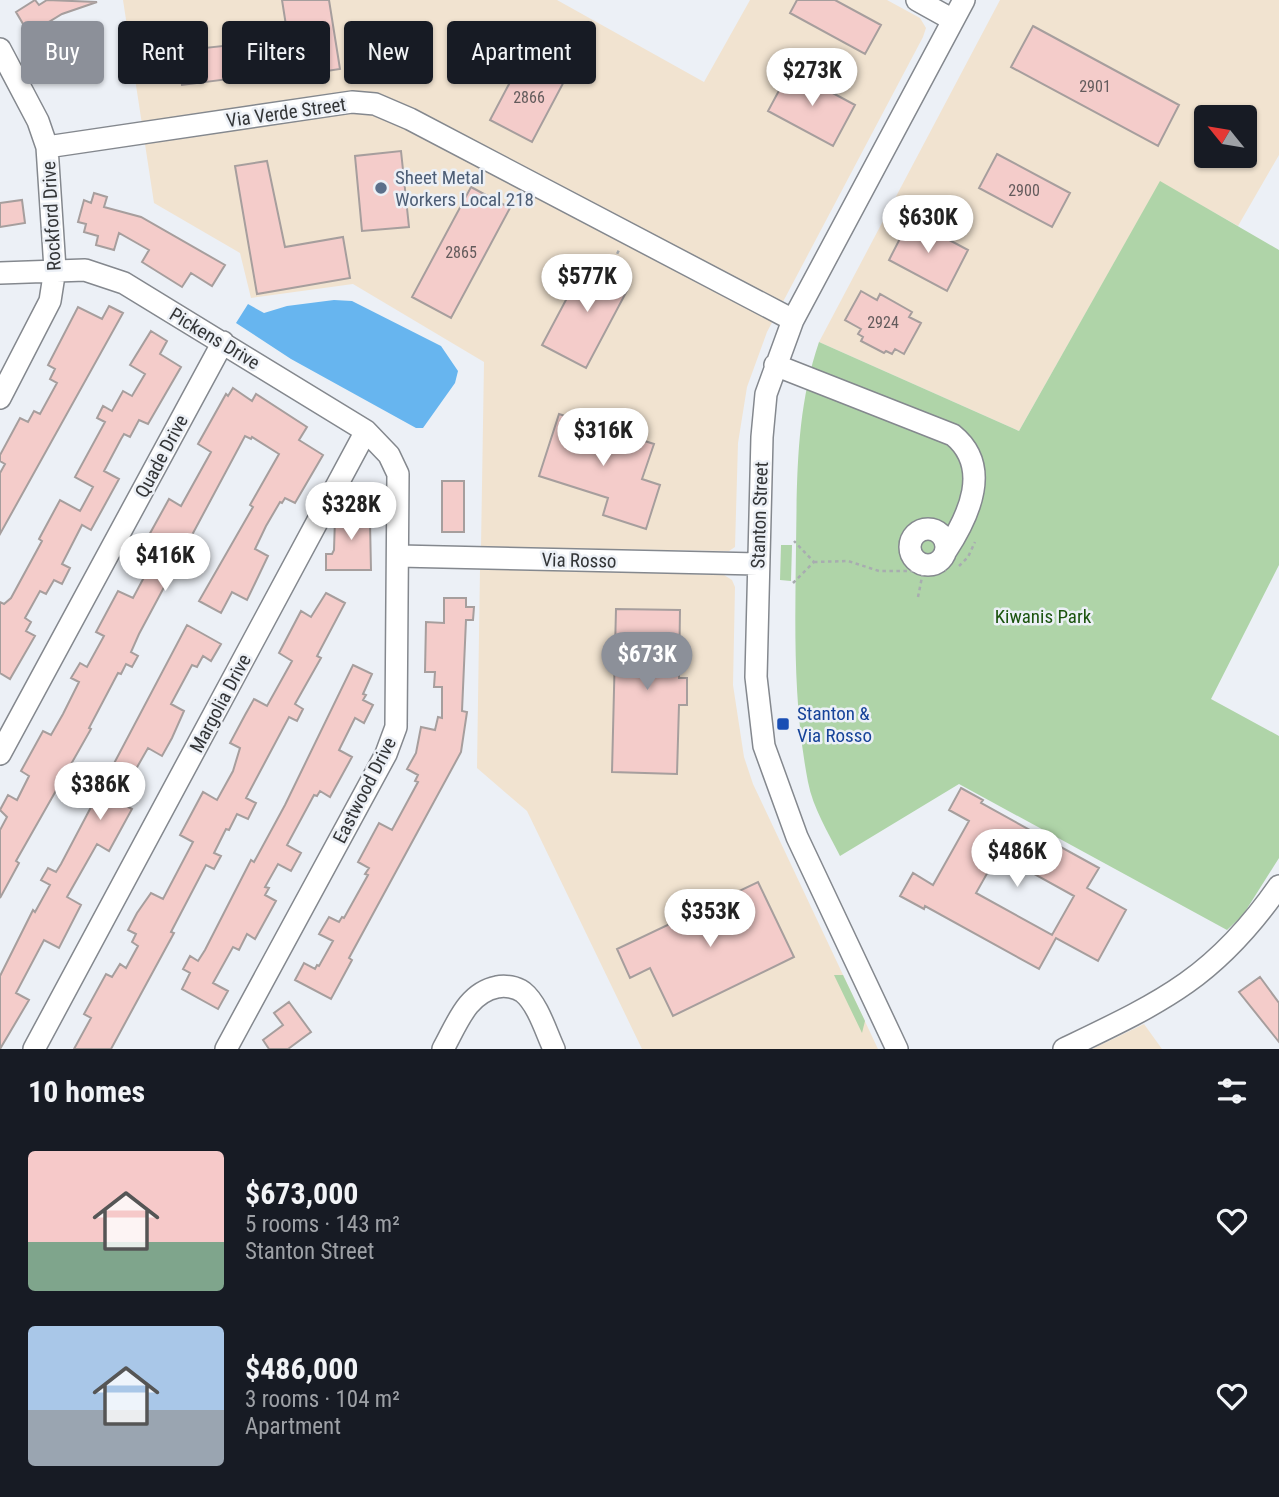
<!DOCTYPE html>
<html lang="en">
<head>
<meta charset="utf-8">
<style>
	body { margin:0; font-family:"Roboto Condensed",sans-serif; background:#20242c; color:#f1f3f6; height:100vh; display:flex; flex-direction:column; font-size:26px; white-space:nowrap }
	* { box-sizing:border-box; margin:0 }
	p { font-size:23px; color:#9ea1a6 }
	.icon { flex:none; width:38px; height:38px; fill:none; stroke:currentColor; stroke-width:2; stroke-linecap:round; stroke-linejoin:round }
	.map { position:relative; height:1049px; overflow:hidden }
	.side { display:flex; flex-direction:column; background:#171b24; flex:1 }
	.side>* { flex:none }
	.top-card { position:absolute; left:21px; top:21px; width:700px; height:63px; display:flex; gap:14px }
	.needle { width:46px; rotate:300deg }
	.fabs { position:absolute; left:1194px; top:105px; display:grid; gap:14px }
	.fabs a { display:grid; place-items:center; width:63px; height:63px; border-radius:7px; background:#171b24; box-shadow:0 2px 5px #0004; font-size:35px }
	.price { position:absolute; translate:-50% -60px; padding:0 16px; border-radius:24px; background:#fff; color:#222; font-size:23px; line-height:46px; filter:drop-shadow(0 2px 4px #0008) }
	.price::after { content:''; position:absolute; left:50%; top:42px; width:21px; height:16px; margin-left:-10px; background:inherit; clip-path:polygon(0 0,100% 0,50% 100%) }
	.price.current { background:#8c9099; color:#fff }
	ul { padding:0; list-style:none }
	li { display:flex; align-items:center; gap:21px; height:175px; padding:0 28px }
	li span { display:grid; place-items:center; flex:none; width:196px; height:140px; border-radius:7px; color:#555 }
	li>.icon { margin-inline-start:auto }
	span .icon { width:84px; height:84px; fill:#fffc; stroke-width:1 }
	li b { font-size:30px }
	h2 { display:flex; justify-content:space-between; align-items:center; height:84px; padding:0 28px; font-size:30px }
	.tag { padding:0 24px; border-radius:7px; background:#171b24; box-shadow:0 2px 5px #0004; font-size:24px; line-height:63px }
	.tag.current { background:#8c9099; color:#fff }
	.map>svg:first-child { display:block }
	.commercial { fill:#f1e3d0; fill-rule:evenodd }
	.green { fill:#afd4a8 }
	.water { fill:#67b5ef }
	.building { fill:#f4ccca; stroke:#a69e9d; stroke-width:2; fill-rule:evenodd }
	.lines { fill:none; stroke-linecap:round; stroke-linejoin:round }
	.minor-casing { stroke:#84888e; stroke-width:24 }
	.path { stroke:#a8acb0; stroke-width:2.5; stroke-dasharray:3.5 3.5; stroke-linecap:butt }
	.minor { stroke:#fff; stroke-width:21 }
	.service-dot { fill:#5c6f8a; stroke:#ecf0f6; stroke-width:2.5 }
	.transit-dot { fill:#1a4fb4; stroke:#ecf0f6; stroke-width:2.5 }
	.labels { text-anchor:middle; stroke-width:5; stroke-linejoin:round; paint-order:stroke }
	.number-label { font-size:16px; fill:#635b5c }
	.street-label { font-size:19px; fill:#333537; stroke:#ecf0f6 }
	.service-label { font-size:19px; fill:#4e5e75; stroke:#ecf0f6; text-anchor:start }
	.park-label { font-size:19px; fill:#1c540f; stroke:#ecf0f6 }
	.transit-label { font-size:19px; fill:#164399; stroke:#ecf0f6; text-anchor:start }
</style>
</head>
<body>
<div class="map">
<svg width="1279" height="1049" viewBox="0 0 1279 1049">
	<rect width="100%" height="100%" fill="#ecf0f6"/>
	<path class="commercial" d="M 123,0 L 557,0 L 704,82 L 750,0 L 887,0 L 920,18 L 926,28 L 923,37 L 767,332 L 747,387 L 738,443 L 735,547 L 729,551 L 481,547 L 484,362 L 353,284 L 251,298 L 240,253 L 154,203 Z
		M 1000,0 L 1279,0 L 1279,155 L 1238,226 L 1160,182 L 1019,431 L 819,342 ZM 1206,117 L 1244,117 L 1244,156 L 1206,156 Z
		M 480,569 L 724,575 L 732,580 L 735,587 L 733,685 L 744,757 L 753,784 L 878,1049 L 642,1049 L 527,811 L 477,768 Z
		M 1144,1024 L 1162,1049 L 1092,1049 Z"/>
	<path class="green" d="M 1160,181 L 1279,250 L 1279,565 L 1211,699 L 1279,736 L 1279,858 L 1243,915 L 1227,930 L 959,784 L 840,856 C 828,832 813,808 808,782 C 793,704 795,628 796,548 C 797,478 796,410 819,342 L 1019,431 Z
		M 781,545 L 792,545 L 791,581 L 780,580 Z
		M 834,975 L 843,975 L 865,1021 L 862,1033 Z"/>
	<path class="water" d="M 334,300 L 352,301 L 441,346 L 458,371 L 455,383 L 423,428 L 416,428 L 291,359 L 236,323 L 248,304 L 264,313 L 287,306 Z"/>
	<path class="building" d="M 35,0 L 39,5 L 47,0 L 97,2 L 62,14 L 29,34 L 16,12 Z
		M 282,0 L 329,0 L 340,69 L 294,76 Z
		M 797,0 L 835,0 L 881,25 L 865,54 L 790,13 Z
		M 1033,26 L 1179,105 L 1158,146 L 1011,67 Z
		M 202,27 L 205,48 L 241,44 L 245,77 L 182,85 L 175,30 Z
		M 526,52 L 568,74 L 532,142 L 490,120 Z
		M 790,70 L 855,105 L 833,146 L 768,111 Z
		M 401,151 L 409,227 L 362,231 L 355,156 Z
		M 997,154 L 1070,193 L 1052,227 L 979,188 Z
		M 267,161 L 285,247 L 343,237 L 350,278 L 257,294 L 235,166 Z
		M 471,187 L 510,208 L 451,318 L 412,297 Z
		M 94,193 L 107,197 L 104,207 L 141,217 L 225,265 L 212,286 L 191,273 L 182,287 L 142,262 L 149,250 L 119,233 L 114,250 L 96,245 L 98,236 L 84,232 L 86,224 L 78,222 L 84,200 L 91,203 Z
		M 22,200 L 25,223 L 0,227 L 0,203 Z
		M 910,219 L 968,250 L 947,291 L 889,260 Z
		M 602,262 L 622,272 L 618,279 L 630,285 L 586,368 L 542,345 L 585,264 L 597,270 Z
		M 861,291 L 877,300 L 880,294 L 912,312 L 909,317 L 921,323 L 904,354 L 895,349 L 892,354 L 886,351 L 884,353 L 861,341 L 863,337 L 858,334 L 861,329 L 845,320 Z
		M 109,306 L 123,313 L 0,534 L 0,473 L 5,464 L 0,461 L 0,455 L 20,418 L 28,422 L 34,411 L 40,414 L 57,383 L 50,379 L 55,369 L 48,365 L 78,307 L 102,319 Z
		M 151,331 L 167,341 L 160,354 L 181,367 L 148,424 L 139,420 L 130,437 L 124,434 L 121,439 L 104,471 L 119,479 L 91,530 L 82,525 L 62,564 L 70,568 L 62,584 L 54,580 L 46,594 L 40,591 L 25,618 L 31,622 L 26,631 L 35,636 L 10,679 L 0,673 L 0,602 L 4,604 L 11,598 L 42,541 L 39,539 L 60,500 L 80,511 L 93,487 L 75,477 L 105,422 L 97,418 L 103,406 L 112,411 L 123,391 L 132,396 L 145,374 L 130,365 Z
		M 233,388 L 252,401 L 256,394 L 307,427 L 299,440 L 323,455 L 295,503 L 285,498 L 282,503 L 280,502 L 266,526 L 255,549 L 268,556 L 247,600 L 232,592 L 221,613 L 199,601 L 253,507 L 250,505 L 279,454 L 252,437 L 251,439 L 245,436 L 139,634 L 131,652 L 138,656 L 132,667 L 126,664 L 121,674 L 118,673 L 89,728 L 91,729 L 16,861 L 19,863 L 0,898 L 0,830 L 7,817 L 0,810 L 8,795 L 17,800 L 29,776 L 21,771 L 43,731 L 51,735 L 63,714 L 79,682 L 71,678 L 80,663 L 87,667 L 104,636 L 96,632 L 118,591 L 133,598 L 158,551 L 155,549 L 158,543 L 148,537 L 169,499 L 181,506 L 211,452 L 198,444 L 226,394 L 228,396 Z
		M 559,414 L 654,444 L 642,479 L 660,485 L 646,529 L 603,515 L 608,498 L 539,476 Z
		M 442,481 L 464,481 L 464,532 L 442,532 Z
		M 343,507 L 364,508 L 364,522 L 370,522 L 371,570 L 326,570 L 326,554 L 332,554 L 334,550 L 335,518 L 343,518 Z
		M 326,593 L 345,603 L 317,656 L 321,658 L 295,704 L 303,709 L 297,721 L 289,717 L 246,798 L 256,803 L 248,819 L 237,814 L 229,830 L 226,829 L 214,853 L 221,856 L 214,869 L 206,865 L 171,932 L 174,933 L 111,1049 L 74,1049 L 91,1018 L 84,1014 L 106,974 L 112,977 L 120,964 L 126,968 L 138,946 L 132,942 L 136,934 L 128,930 L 137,913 L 151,893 L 163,899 L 193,842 L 180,835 L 203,792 L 217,800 L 233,771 L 240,748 L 230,743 L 245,715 L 254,699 L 267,706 L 292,661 L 279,653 L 301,611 L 311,617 Z
		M 444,598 L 466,598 L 466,607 L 474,607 L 473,620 L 466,620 L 462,711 L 467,712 L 461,752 L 349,958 L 352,960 L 331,999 L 295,980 L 304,963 L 315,969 L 317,965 L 319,966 L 333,941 L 319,934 L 329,917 L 339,922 L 342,917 L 344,918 L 368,875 L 365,874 L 369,868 L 358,862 L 379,823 L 392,830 L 418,782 L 415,781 L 418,775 L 407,769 L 416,753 L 421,727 L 435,730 L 438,717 L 442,718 L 442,687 L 434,687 L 435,672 L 425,672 L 426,622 L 444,623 Z
		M 616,609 L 680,610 L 679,678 L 687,678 L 687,705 L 679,705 L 677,774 L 612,772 Z
		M 187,625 L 221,644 L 211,661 L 203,656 L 197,667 L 192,665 L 171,704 L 184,711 L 172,738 L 162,756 L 148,748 L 136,769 L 119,802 L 132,809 L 109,851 L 97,844 L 84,867 L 67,897 L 81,905 L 59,948 L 44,940 L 16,993 L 29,1000 L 0,1049 L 0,976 L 33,910 L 35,912 L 50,885 L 41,880 L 48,868 L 56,872 L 61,864 Z
		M 353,665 L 372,674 L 363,694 L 366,695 L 363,700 L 373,705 L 364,723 L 355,718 L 339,750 L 352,757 L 330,797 L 320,791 L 317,796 L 314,795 L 287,845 L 301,853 L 291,871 L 278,864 L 265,887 L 269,888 L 265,895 L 276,901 L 255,939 L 247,934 L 239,950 L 233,947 L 213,983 L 228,991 L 218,1009 L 182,989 L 190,973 L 183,969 L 190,956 L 198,961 L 205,950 L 251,860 L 254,862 L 285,805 Z
		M 961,788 L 983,800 L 981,803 L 1099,868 L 1087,888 L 1126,910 L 1098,961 L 1056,938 L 1039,969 L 925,906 L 924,909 L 900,896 L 913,873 L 933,885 L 969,821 L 949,810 ZM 998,854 L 1074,896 L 1052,935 L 976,893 Z
		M 758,882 L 794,957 L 673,1016 L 650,968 L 630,978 L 617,949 Z
		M 1260,977 L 1279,1003 L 1279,1042 L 1239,992 Z
		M 289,1002 L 311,1032 L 288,1049 L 269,1049 L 263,1040 L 283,1025 L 274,1013 Z"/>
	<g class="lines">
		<defs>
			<path id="minor" d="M 917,0 L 953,20
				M 0,49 L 38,121 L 47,147 L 352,102 L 375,104 L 410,119 L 793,320
				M 0,273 L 85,270 L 124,283 L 366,431 L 389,455 L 398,474 L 396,727 L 386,754 L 226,1049
				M 775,365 L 953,435 C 992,467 969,516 946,551
				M 0,398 L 50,301 L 55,269 L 47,147
				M910 547a18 18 0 1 1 36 0a18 18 0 1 1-36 0Z
				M 399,556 L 758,564
				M 0,754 L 223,342
				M 34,1049 L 366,431
				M 443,1049 C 457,1024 467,993 497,987 C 505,985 516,987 523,992 C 538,1004 546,1032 554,1049
				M 897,1049 L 797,837 L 764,746 L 756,677 L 762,437 L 766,394 L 793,320 L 964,0
				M 1064,1049 C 1162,1002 1215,978 1279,886"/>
		</defs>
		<use href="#minor" class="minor-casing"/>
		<path class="path" d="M 614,260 L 619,250
			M 814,562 L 848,561 L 879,571 L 946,571
			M 959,566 L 968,557 L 975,542
			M 793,583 L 814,562 L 794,541
			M 918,597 L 923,572"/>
		<use href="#minor" class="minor"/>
	</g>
	<circle class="service-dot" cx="381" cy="188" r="7"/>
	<rect class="transit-dot" x="776" y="717" width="14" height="14" rx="3.5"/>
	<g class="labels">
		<g class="number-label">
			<text x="1095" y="92">2901</text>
			<text x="529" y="103">2866</text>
			<text x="1024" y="196">2900</text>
			<text x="461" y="258">2865</text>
			<text x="883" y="328">2924</text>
		</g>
		<g class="street-label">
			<text transform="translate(286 112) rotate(-8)" y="7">Via Verde Street</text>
			<text transform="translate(51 216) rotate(-93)" y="7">Rockford Drive</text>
			<text transform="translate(215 338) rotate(31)" y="7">Pickens Drive</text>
			<text transform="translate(161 456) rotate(-62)" y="7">Quade Drive</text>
			<text transform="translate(759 515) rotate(-88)" y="7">Stanton Street</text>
			<text transform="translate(579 560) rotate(1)" y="7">Via Rosso</text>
			<text transform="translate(220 703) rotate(-62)" y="7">Margolia Drive</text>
			<text transform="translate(364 790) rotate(-63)" y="7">Eastwood Drive</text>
		</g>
		<g class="service-label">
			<text x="395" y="184">Sheet Metal<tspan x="395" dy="22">Workers Local 218</tspan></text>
		</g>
		<g class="park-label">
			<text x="1043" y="623">Kiwanis Park</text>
		</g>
		<g class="transit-label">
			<text x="797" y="720">Stanton &amp;<tspan x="797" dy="22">Via Rosso</tspan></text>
		</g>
	</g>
</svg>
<div class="fabs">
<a><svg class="needle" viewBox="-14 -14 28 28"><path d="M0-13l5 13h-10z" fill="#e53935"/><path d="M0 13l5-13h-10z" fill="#9ea1a6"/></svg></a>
</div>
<b class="price" style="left:812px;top:108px">$273K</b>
<b class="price" style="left:928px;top:255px">$630K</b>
<b class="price" style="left:587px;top:314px">$577K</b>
<b class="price" style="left:603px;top:468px">$316K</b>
<b class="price" style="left:351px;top:542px">$328K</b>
<b class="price" style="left:165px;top:593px">$416K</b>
<b class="price current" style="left:647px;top:692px">$673K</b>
<b class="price" style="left:100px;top:822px">$386K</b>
<b class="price" style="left:1017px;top:889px">$486K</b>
<b class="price" style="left:710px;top:949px">$353K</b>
<div class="top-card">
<a class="tag current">Buy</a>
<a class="tag">Rent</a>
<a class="tag">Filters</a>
<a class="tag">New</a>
<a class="tag">Apartment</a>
</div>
</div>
<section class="side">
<h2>10 homes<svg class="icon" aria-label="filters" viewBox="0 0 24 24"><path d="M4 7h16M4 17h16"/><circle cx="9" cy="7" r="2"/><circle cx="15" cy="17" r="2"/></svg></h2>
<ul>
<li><span style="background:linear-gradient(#f6c9c9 65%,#7fa58c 0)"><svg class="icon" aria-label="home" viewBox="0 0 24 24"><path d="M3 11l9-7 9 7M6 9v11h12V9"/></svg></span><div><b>$673,000</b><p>5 rooms · 143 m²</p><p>Stanton Street</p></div><svg class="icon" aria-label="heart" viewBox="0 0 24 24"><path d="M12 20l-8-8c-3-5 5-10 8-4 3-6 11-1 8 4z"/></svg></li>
<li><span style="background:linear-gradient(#a9c7e8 60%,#9aa5b1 0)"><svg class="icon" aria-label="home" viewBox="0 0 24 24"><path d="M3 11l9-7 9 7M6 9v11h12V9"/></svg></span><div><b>$486,000</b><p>3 rooms · 104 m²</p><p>Apartment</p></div><svg class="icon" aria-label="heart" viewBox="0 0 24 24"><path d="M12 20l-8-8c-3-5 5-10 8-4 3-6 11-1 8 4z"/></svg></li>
</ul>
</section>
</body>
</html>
